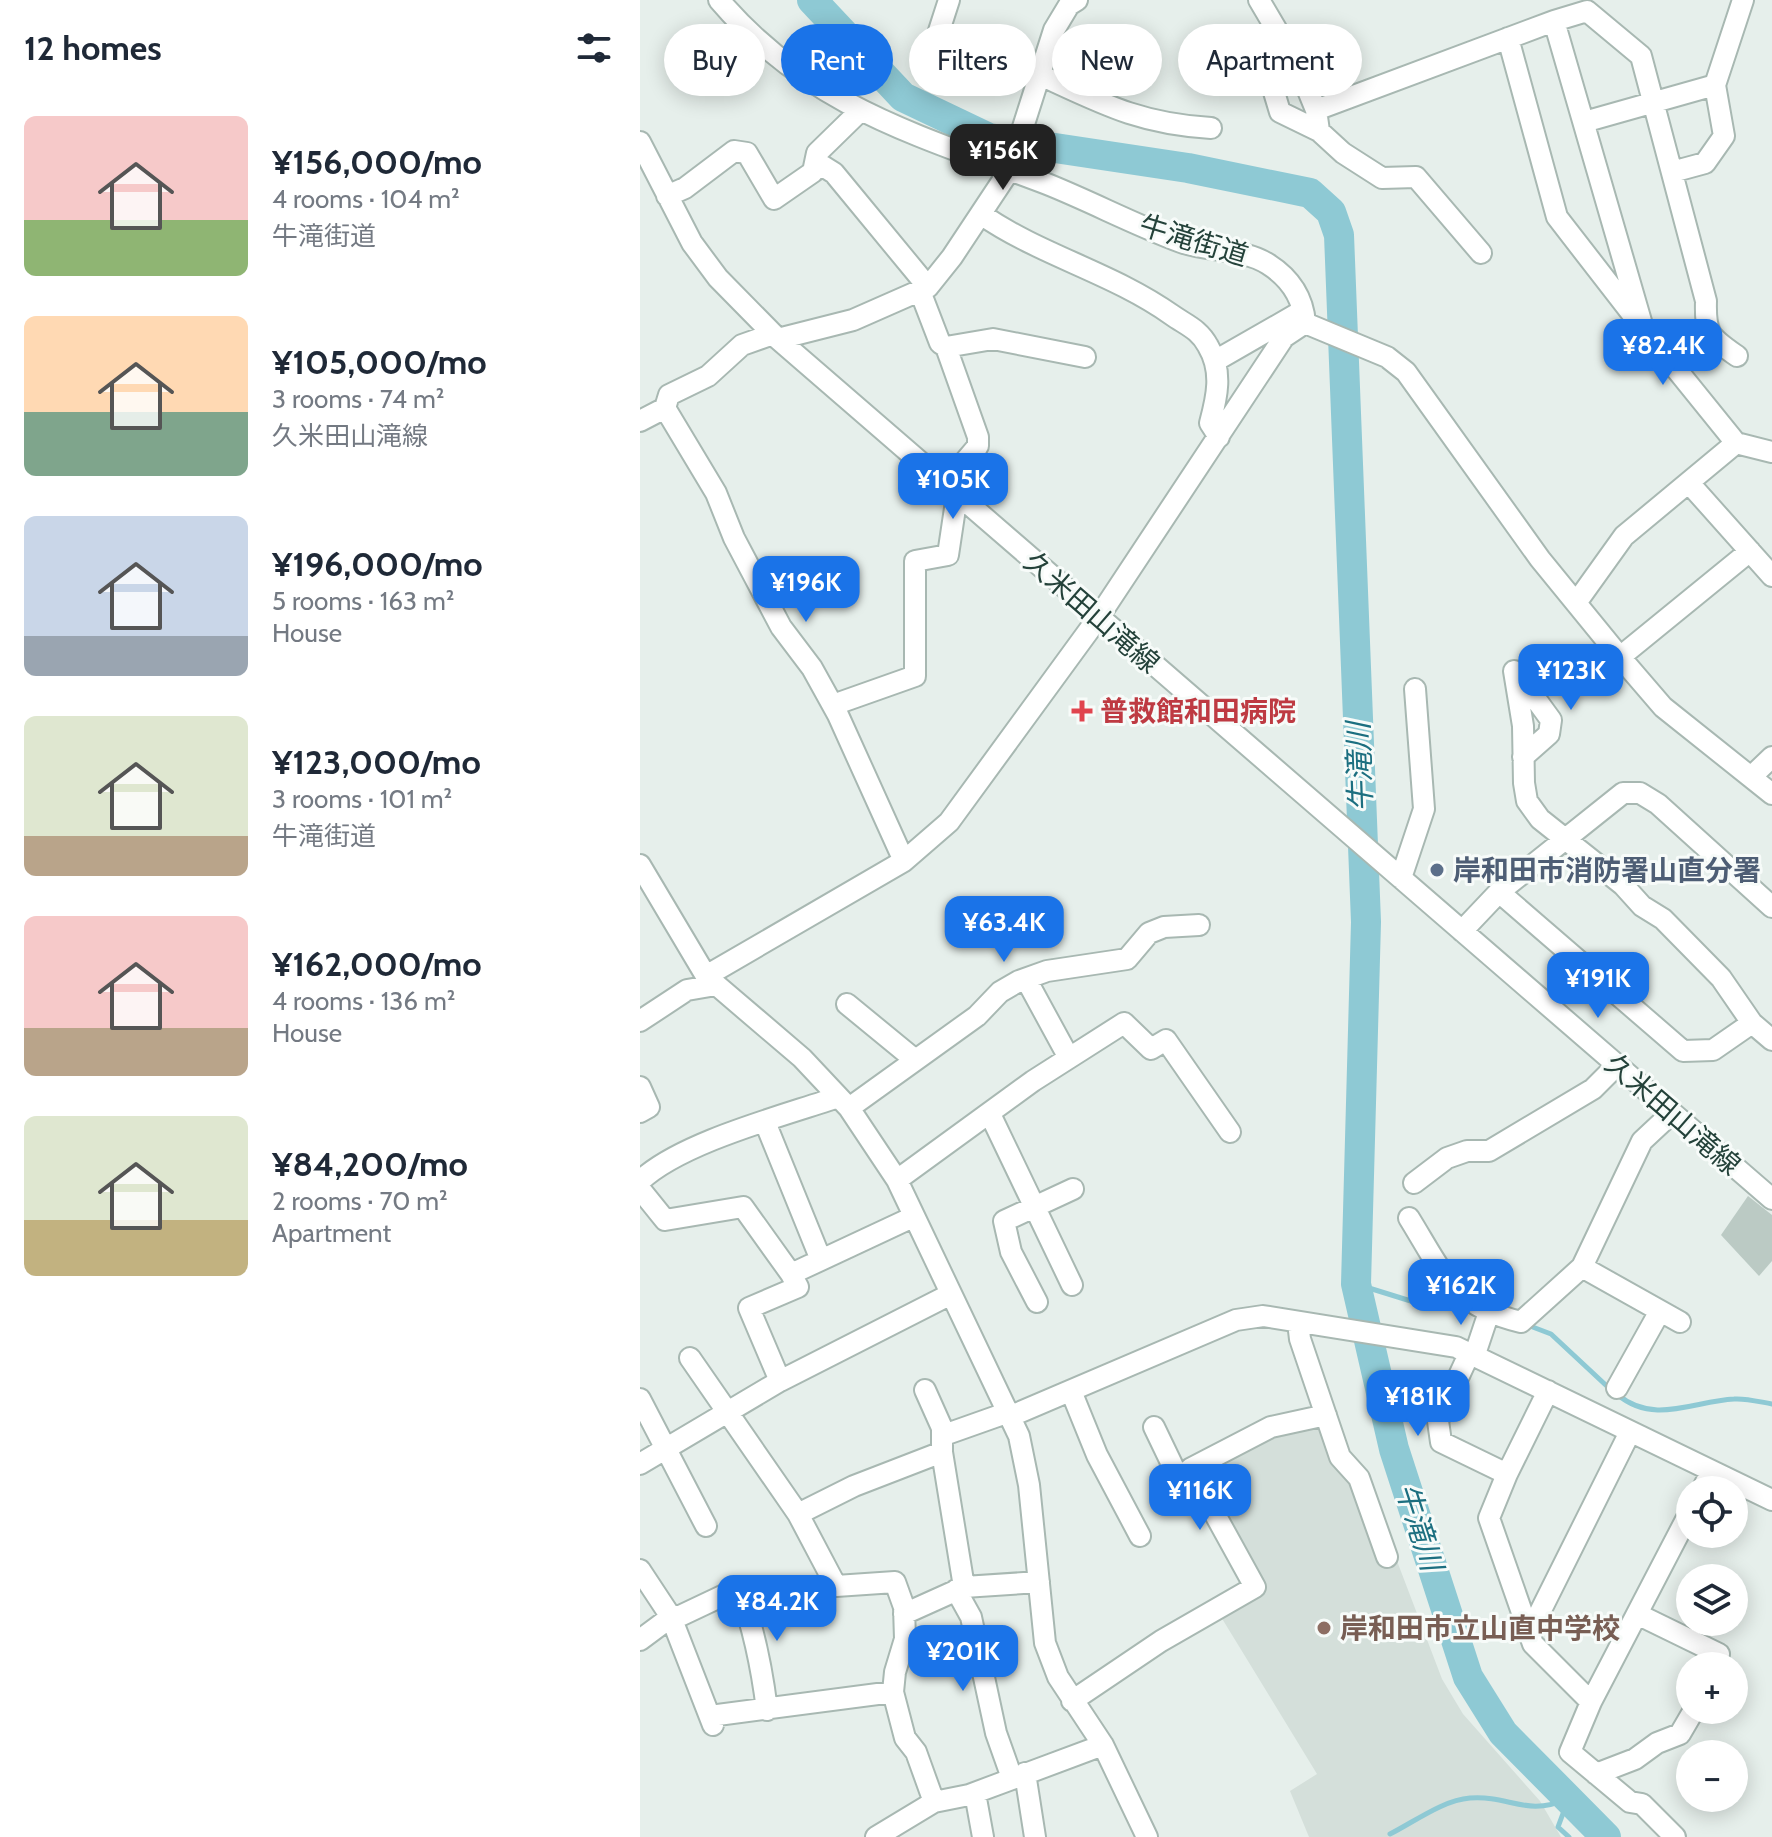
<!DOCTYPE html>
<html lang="en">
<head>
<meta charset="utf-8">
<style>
	body { margin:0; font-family:Cabin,"Noto Sans JP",sans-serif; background:#f6f6f7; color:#1f2937; height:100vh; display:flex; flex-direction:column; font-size:30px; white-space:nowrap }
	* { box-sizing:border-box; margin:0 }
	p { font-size:26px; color:#747a83 }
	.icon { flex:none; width:44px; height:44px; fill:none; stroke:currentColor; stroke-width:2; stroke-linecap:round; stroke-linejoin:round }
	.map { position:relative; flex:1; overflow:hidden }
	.sheet { display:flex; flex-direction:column; background:#fff; width:640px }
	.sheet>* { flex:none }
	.hud { position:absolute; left:24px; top:24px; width:760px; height:72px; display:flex; gap:16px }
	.tools { position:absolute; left:1036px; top:1476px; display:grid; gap:16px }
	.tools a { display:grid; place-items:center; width:72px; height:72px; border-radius:50%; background:#fff; box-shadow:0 4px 20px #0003; font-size:40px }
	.price { position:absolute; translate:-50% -68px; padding:0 18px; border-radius:16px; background:#1a73e8; color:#fff; font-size:26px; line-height:52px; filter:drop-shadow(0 2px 4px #0008) }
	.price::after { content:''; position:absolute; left:50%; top:48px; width:24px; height:18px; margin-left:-12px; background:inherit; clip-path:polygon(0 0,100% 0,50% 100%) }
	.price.on { background:#222; color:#fff }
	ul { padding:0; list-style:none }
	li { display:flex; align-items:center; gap:24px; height:200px; padding:0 24px }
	li span { display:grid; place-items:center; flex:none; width:224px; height:160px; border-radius:12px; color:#555 }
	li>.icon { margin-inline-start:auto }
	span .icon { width:96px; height:96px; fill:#fffc; stroke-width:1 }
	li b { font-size:34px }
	h2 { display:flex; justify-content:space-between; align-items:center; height:96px; padding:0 24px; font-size:34px }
	.tag { padding:0 28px; border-radius:36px; background:#fff; box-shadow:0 4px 20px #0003; font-size:28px; line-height:72px }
	.tag.on { background:#1a73e8; color:#fff }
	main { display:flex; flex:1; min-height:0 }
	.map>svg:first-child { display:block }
	.built { fill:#d4dfda }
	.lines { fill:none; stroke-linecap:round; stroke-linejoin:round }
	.stream { stroke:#8ec9d4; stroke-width:5 }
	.river { stroke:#8ec9d4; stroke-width:30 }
	.building { fill:#bbcac4 }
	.minor-casing { stroke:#a8b8b2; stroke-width:24 }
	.minor { stroke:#fff; stroke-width:20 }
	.health-dot { fill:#e0444e; stroke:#f7fbf9; stroke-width:3 }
	.service-dot { fill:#5c6f8a; stroke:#f7fbf9; stroke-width:3 }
	.education-dot { fill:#8d6e63; stroke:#f7fbf9; stroke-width:3 }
	.labels { text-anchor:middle; stroke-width:6; stroke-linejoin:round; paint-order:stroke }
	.street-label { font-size:28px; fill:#24423a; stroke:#f7fbf9 }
	.health-label { font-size:28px; font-weight:bold; fill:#be3a42; stroke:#f7fbf9; text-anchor:start }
	.service-label { font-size:28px; font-weight:bold; fill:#4e5e75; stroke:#f7fbf9; text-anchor:start }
	.education-label { font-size:28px; font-weight:bold; fill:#785e54; stroke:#f7fbf9; text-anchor:start }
	.water-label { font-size:30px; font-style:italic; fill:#1c6f80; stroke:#f7fbf9 }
</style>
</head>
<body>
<main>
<section class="sheet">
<h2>12 homes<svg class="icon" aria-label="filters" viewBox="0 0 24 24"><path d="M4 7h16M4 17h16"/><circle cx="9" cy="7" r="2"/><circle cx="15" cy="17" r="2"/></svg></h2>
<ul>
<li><span style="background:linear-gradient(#f6c9c9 65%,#8fb573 0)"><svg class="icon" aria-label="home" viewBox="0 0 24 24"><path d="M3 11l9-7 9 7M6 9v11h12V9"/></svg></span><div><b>¥156,000/mo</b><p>4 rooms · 104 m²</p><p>牛滝街道</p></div></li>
<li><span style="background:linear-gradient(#ffd9b3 60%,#7fa58c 0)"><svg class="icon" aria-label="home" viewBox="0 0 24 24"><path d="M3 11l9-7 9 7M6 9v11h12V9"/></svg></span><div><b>¥105,000/mo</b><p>3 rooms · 74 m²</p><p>久米田山滝線</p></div></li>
<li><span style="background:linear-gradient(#c9d6e8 75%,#9aa5b1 0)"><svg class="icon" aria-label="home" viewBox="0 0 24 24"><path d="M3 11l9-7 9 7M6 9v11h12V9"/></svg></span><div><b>¥196,000/mo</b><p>5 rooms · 163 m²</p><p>House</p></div></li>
<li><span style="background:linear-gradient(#dfe7d0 75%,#b9a48a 0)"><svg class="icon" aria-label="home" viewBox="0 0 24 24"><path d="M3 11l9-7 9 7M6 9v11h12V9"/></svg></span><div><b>¥123,000/mo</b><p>3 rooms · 101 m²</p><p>牛滝街道</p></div></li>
<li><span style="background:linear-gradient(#f6c9c9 70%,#b9a48a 0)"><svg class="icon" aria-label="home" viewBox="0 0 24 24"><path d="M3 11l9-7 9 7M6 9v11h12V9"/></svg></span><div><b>¥162,000/mo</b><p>4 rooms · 136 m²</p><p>House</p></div></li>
<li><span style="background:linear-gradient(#dfe7d0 65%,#c2b280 0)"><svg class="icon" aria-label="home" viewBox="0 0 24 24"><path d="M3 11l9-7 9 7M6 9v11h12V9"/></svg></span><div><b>¥84,200/mo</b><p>2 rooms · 70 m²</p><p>Apartment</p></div></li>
</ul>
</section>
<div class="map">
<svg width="1132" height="1837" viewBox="0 0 1132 1837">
	<rect width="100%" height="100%" fill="#e6efeb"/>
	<path class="built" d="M 676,1424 L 682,1427 L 713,1483 L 742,1557 L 757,1561 L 802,1679 L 823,1714 L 900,1801 L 921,1837 L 669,1837 L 650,1791 L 677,1774 L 578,1612 L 623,1587 L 561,1480 L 563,1470 L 626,1434 Z"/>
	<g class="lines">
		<path class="stream" d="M 716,1284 L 774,1302 L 832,1312
			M 890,1326 L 911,1334 L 970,1389
			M 978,1395 C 1014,1425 1054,1401 1094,1399 C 1106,1398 1120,1402 1132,1404
			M 928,1800 L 918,1827 L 929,1837
			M 750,1834 C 774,1822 803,1800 830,1798 C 870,1795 885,1817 928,1799"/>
		<path class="river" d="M 172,0 L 263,97 L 349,138 L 548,168 L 670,193 L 691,212 L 699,235 L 726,922 L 716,1284 L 754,1449 L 828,1677 L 863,1733 L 966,1837"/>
	</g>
	<path class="building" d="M 1108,1196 L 1132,1215 L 1132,1261 L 1119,1276 L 1081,1235 Z"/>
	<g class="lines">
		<defs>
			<path id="minor" d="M 79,0 C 171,108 281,136 407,184 C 452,202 495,225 541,242 C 569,252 602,248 628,264 C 650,278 663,297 665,323 L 747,357 L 766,372 L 900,559 L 980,657 L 1023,707 L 1132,794
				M 619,0 L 658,66 L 676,110 L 679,131 L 703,153 L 742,178 L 776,177 L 841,253
				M 914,21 L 947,11 L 1001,56 L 1066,301 C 1065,335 1070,337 1097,356
				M 298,34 L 309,0
				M 868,38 L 917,217 L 996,319
				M 606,46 L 631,82 L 640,112 L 679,131
				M 398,74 C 461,103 499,124 571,128
				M 676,110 L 914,21 L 1003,328 L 1096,443 L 984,536 L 936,603
				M 944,122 L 1075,85 L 1103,0
				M 0,142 L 52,243 L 78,278 L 138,339 L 1132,1199
				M 178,163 L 194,173 L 288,287
				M 1032,172 L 1065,163 L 1084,136 L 1075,85
				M 27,196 L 45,188 L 94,151 L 107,153 L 134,199 L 173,172 L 177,153 L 219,112
				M 342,215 C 402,256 473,273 532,315 C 546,325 559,329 568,346 C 583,371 577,397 570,423 L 579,437
				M 280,291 L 300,343 L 306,347 L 353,339 L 445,357
				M 138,339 L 213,320 L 288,287 L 312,257 L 369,171 L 414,30 L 429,5 L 437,0
				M 306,347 L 338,437 L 338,446 L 321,466 L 311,489
				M 575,361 L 657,314
				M 25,408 L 76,493 L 94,538 L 141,627 L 172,668 L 198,715 L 264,861
				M 0,421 L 25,408 L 29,395 L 68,376 L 102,345 L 133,334
				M 1096,443 L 1132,452
				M 1049,483 L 1132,576
				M 980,657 L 1110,551
				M 874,671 L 883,726 L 884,783 L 887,801 L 900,819 L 983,885 L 1002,906 L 1023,919 L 1081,978 L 1112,1023 L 1132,1040
				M 876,672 L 911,720 L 909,734 L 883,757
				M 193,705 L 275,676 L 275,561 L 308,555 L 317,495
				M 1111,777 L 1132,757
				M 0,865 L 66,976 L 162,1058 L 209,1108 L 257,1180 L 379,1436 L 389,1485 L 405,1643 L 418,1677 L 463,1745 L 507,1837
				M 761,878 L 784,809 L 775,689
				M 859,892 L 1043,1051 L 1073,1050 L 1112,1023
				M 822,931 L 859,892 L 983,793 L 1000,793 L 1018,804 L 1132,907
				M 66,976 L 264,861 L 309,822 L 458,618 L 644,337 L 665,323
				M 386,979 L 429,1058
				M 207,1004 L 274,1059
				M 0,1021 L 47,990 L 76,985
				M 0,1087 L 9,1107 L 0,1112
				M 209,1108 L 337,1016 L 360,992 L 379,981 L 407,971 L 487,959 L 509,933 L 524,927 L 559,925
				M 350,1114 L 432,1285
				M 125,1122 L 181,1260
				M 257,1180 L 393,1081 L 484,1023 L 511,1049 L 526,1040 L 590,1132
				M 0,1181 C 41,1142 143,1116 198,1097
				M 774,1183 L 807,1158 L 827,1151 L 849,1151 L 953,1089 L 977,1065
				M 0,1189 L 25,1220 L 103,1207 L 151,1274 L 273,1217
				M 769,1218 C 803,1273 813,1306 881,1322 L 942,1267 L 1002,1141 L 1032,1113
				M 942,1267 L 1040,1322
				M 397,1302 L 371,1252 L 364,1221 L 433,1189
				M 658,1322 L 660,1339 L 700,1457 L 719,1478 L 747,1557
				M 830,1352 L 798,1421 L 801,1442 L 867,1474
				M 835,1354 L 848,1315
				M 50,1358 L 158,1514 L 196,1586 L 255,1582 L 264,1607 L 265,1639 L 255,1672 L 253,1692 L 265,1738 L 276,1752 L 294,1802
				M 140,1381 L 109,1308 L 158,1287 L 151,1274
				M 977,1388 L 1020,1311
				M 431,1391 L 457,1455 L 500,1536
				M 908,1391 L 867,1474 L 849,1518 L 893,1644 L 951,1702
				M 0,1399 L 66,1526
				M 371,1416 L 596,1320 L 623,1316 L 816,1347 L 1132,1500
				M 514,1427 L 539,1479 L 552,1472
				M 304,1435 L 369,1412
				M 302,1452 L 324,1587
				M 0,1464 L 140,1381 L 311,1294
				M 1062,1490 L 1071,1472
				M 158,1514 L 214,1486 L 302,1452 L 302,1428 L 285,1390
				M 0,1570 L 31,1617 L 73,1725
				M 316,1590 L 331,1617 L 356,1733 L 372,1778
				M 264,1614 L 324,1587 L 399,1582
				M 997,1614 L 1079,1654 L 1075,1666
				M 889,1634 L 990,1432
				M 0,1640 L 31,1617 L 42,1615 L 99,1588 C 113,1626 122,1669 127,1710
				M 432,1701 L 521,1641 L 615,1587 L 550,1469 L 631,1427 L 686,1415
				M 70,1716 L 253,1692
				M 385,1773 L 395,1837
				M 956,1774 L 995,1759 L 1017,1743 L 1040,1734 L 1054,1710
				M 335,1793 L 343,1837
				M 236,1837 L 294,1802 L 329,1795 L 463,1745
				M 1035,1837 L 1002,1804 L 990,1802 L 930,1752 L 951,1702 L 1050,1512"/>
		</defs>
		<use href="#minor" class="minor-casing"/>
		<use href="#minor" class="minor"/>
	</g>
	<path class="health-dot" d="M438 699h8v8h8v8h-8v8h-8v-8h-8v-8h8z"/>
	<circle class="service-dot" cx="797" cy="870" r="8"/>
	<circle class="education-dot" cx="684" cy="1628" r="8"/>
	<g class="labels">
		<g class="street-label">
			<text transform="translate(554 240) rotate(17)" y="10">牛滝街道</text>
			<text transform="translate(452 612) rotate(41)" y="10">久米田山滝線</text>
			<text transform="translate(1033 1114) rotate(41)" y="10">久米田山滝線</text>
		</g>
		<g class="health-label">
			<text x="460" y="721">普救館和田病院</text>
		</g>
		<g class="service-label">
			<text x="813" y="880">岸和田市消防署山直分署</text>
		</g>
		<g class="education-label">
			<text x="700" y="1638">岸和田市立山直中学校</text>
		</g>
		<g class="water-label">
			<text transform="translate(720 767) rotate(-92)" y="10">牛滝川</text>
			<text transform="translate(779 1527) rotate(72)" y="10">牛滝川</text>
		</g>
	</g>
</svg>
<div class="tools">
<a><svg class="icon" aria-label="locate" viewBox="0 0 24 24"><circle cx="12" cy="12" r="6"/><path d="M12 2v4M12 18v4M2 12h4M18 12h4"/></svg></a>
<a><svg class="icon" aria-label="layers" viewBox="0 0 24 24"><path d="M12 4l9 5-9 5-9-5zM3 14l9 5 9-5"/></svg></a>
<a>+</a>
<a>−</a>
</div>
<b class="price on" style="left:363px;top:192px">¥156K</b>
<b class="price" style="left:1023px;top:387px">¥82.4K</b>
<b class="price" style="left:313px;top:521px">¥105K</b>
<b class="price" style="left:166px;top:624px">¥196K</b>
<b class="price" style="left:931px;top:712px">¥123K</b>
<b class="price" style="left:364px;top:964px">¥63.4K</b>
<b class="price" style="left:958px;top:1020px">¥191K</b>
<b class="price" style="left:821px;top:1327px">¥162K</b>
<b class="price" style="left:778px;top:1438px">¥181K</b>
<b class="price" style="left:560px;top:1532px">¥116K</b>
<b class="price" style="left:137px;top:1643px">¥84.2K</b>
<b class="price" style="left:323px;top:1693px">¥201K</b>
<div class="hud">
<a class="tag">Buy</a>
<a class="tag on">Rent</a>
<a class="tag">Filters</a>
<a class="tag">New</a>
<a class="tag">Apartment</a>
</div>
</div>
</main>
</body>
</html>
